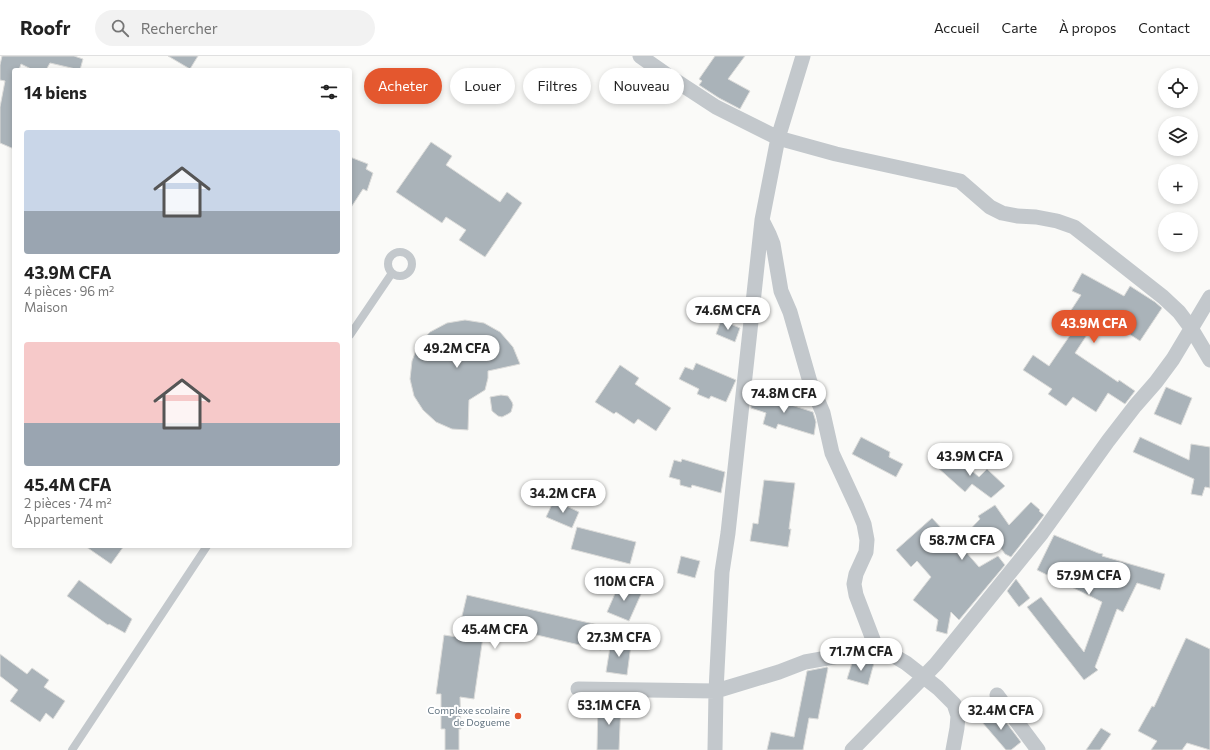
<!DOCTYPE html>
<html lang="fr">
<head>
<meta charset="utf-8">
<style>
	body { margin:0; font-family:Commissioner,sans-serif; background:#f2f2f2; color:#222; height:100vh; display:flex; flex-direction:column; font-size:15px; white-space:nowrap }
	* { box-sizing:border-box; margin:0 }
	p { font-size:13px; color:#767676 }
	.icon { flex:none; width:22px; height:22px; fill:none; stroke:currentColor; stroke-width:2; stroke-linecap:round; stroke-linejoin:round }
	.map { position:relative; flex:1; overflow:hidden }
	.side { position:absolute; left:12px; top:12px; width:340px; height:480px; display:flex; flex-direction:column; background:#fff; border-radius:4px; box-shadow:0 2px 6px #0003 }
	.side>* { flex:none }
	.banner { position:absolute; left:364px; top:12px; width:380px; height:36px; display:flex; gap:8px }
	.fabs { position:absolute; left:1158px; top:12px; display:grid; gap:8px }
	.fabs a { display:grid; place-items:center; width:40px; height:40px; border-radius:50%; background:#fff; box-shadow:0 2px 6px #0003; font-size:20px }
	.price { position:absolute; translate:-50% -34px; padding:0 9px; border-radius:14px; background:#fff; color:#222; font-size:13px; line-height:26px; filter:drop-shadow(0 1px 2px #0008) }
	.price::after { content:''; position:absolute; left:50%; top:24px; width:12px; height:9px; margin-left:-6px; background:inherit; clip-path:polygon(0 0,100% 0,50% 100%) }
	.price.current { background:#e4572e; color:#fff }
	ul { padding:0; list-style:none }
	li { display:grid; align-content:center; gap:8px; height:212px; padding:0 12px }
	li span { display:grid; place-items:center; height:124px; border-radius:4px; color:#555 }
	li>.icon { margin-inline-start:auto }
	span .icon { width:72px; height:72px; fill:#fffc; stroke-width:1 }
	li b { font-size:17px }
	h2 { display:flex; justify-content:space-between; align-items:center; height:48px; padding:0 12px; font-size:17px }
	.tag { padding:0 14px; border-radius:18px; background:#fff; box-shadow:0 2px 6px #0003; font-size:14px; line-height:36px }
	.tag.current { background:#e4572e; color:#fff }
	header { display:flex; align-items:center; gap:24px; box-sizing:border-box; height:56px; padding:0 20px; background:#fff; border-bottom:1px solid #e0e0e0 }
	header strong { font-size:19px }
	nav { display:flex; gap:22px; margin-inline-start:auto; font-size:14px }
	.search { width:280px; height:36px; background:#f2f2f2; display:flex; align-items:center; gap:10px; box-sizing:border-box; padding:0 14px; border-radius:22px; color:#767676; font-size:15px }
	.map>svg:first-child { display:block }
	.building { fill:#aab3b9; stroke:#dcdcda }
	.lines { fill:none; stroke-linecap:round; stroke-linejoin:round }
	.service { stroke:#c3c8cc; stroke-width:8 }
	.minor { stroke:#c3c8cc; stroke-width:15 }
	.poi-dot { fill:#e4572e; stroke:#fff; stroke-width:1.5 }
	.labels { text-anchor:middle; stroke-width:4; stroke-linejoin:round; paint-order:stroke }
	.poi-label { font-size:10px; fill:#657683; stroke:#fff; text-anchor:end }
</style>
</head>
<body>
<header>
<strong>Roofr</strong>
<div class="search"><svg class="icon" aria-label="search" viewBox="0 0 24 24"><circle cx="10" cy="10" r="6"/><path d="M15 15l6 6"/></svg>Rechercher</div>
<nav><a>Accueil</a><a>Carte</a><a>À propos</a><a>Contact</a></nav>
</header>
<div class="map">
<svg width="1210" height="694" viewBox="0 0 1210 694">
	<rect width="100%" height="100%" fill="#fafaf8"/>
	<path class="building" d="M 2,0 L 74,0 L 83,3 L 80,14 L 50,7 L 46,14 L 33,14 L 21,8 L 19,14 L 14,14 L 14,93 L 0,87 L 0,51 L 5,25 L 0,24 L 0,9 Z
		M 168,0 L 198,0 L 190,13 Z
		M 715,0 L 745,0 L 728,23 L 750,35 L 740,53 L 719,42 L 699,29 L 702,25 L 699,23 Z
		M 431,86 L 452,100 L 446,109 L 500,146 L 507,136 L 522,147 L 485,201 L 459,184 L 466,174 L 446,161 L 442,167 L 396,136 Z
		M 350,101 L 368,108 L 366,113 L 373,117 L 367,135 L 363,133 L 350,153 Z
		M 1082,217 L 1124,240 L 1130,230 L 1155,246 L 1162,252 L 1140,285 L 1100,259 L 1075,297 L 1118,326 L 1119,324 L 1135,335 L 1125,348 L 1108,337 L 1096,356 L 1073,341 L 1066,350 L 1048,338 L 1052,333 L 1023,314 L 1033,299 L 1049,310 L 1075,272 L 1064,265 L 1081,239 L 1072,235 Z
		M 465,264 L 484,267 L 500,276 L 513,291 L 520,308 L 488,315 L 488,322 L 485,334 L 469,344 L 468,374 L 452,373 L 436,366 L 423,354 L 414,340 L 410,323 L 412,305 L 418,289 L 430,276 L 447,267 Z
		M 721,264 L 740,272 L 735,286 L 716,278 Z
		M 696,307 L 736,324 L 726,346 L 711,340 L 709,343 L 697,338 L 699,333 L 679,323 L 685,311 L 693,314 Z
		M 620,309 L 639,322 L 635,328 L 671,352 L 656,375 L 638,363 L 634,368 L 616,356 L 614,358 L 595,346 Z
		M 1166,331 L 1192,342 L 1181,369 L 1154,358 Z
		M 754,337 L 813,356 L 816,366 L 814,379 L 778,368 L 776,373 L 763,368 L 766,357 L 751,352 L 751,344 Z
		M 501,339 L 508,340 L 512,346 L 513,349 L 511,356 L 508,358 L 502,361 L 498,360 L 492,355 L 490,341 Z
		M 861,381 L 890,396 L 889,401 L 903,408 L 896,421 L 852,398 Z
		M 1140,381 L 1189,404 L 1191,388 L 1210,391 L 1210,432 L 1205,431 L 1202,440 L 1191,438 L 1194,423 L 1133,396 Z
		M 950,396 L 979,421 L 987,413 L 1005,430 L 991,442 L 972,428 L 965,436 L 937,411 Z
		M 682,403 L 725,416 L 721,437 L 692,429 L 691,432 L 680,429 L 680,424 L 669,421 L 674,404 L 681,406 Z
		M 764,424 L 795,427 L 789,473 L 791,473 L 788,491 L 750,485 L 753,467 L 758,468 Z
		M 554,444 L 579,456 L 572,472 L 546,461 Z
		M 1031,446 L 1040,454 L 1039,455 L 1044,459 L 1011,501 L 1005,498 L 988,474 L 965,495 L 979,511 L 998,500 L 1005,509 L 959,564 L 951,556 L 947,578 L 936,575 L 938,564 L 913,544 L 931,521 L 917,505 L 911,511 L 896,494 L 932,462 L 956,488 L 980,463 L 978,460 L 995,449 L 1009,469 Z
		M 577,471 L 636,486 L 630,508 L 571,493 Z
		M 1054,479 L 1098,497 L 1103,498 L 1102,500 L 1165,518 L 1160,534 L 1137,527 L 1123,556 L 1117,553 L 1095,611 L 1098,614 L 1084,624 L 1027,551 L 1041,541 L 1084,596 L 1102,546 L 1037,514 Z
		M 85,490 L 124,490 L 111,508 Z
		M 681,500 L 700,505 L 695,522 L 677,517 Z
		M 1016,523 L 1030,542 L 1019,551 L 1007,535 Z
		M 79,524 L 132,563 L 125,577 L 109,568 L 108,569 L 67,540 Z
		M 620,526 L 642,536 L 629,565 L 607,556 Z
		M 467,539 L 607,571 L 601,594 L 485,567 L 474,643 L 460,641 L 461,673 L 459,673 L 459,694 L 445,694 L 445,673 L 441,673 L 441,638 L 436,638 L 444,579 L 457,581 Z
		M 1186,582 L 1210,593 L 1210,694 L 1187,687 L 1182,694 L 1151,694 L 1157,685 L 1138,675 L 1152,650 L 1154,651 Z
		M 611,585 L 631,589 L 627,619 L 606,616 Z
		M 0,598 L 27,618 L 32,612 L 49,624 L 44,631 L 65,645 L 53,663 L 46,657 L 40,666 L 10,645 L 18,634 L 0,620 Z
		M 865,605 L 874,607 L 868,629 L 847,623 L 852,607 Z
		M 827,611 L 828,612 L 818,663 L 809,662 L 803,694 L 767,694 L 771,676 L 794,681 L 807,615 Z
		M 598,645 L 621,646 L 619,694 L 597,694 Z
		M 996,653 L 1021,686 L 1011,694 L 1006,694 L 982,666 Z
		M 1101,672 L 1111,678 L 1100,694 L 1086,694 Z"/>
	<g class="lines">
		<path class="service" d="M388 208a12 12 0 1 1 24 0a12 12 0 1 1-24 0Z
			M 350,279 L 392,217
			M 72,694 L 207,490"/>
		<path class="minor" d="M 640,0 L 667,19 L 716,51 L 778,82 L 836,98 L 960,125 L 990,151 L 1002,157 L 1017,160 L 1036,161 L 1057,165 L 1074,171 L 1163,241 L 1179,256 L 1191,272 L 1210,304
			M 762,164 L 769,178 L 773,188 L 781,235 L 790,256 L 810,326 L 823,357 L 832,397 L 857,451 L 864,468 L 867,484 L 866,496 L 856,518 L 854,528 L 856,539 L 877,594
			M 578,633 L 716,635 L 779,616 L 805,606 L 855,597 L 877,594 L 894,600 L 906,607 L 938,632 L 954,648 L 958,660 L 957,672 L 953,694
			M 997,639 L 1038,694
			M 715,694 L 716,635 L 722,516 L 728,477 L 762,164 L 778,82 L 803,0
			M 852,694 L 936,608 L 1042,477 L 1108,385 L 1135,350 L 1156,326 L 1173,303 L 1210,241"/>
	</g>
	<circle class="poi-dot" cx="518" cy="660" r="4"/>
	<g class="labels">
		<g class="poi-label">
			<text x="510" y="658">Complexe scolaire<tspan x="510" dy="12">de Dogueme</tspan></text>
		</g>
	</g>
</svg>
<div class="fabs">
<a><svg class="icon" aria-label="locate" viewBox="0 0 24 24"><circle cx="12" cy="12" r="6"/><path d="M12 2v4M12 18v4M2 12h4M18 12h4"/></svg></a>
<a><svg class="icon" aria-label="layers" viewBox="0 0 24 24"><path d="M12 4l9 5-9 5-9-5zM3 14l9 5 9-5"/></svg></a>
<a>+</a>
<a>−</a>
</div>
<b class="price" style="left:728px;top:275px">74.6M CFA</b>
<b class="price current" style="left:1094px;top:288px">43.9M CFA</b>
<b class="price" style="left:457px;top:313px">49.2M CFA</b>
<b class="price" style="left:784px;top:358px">74.8M CFA</b>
<b class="price" style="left:970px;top:421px">43.9M CFA</b>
<b class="price" style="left:563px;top:458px">34.2M CFA</b>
<b class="price" style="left:962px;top:505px">58.7M CFA</b>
<b class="price" style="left:1089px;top:540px">57.9M CFA</b>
<b class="price" style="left:624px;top:546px">110M CFA</b>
<b class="price" style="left:495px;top:594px">45.4M CFA</b>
<b class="price" style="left:619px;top:602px">27.3M CFA</b>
<b class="price" style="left:861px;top:616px">71.7M CFA</b>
<b class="price" style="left:609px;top:670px">53.1M CFA</b>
<b class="price" style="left:1001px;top:675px">32.4M CFA</b>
<div class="banner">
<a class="tag current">Acheter</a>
<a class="tag">Louer</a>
<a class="tag">Filtres</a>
<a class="tag">Nouveau</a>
</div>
<section class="side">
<h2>14 biens<svg class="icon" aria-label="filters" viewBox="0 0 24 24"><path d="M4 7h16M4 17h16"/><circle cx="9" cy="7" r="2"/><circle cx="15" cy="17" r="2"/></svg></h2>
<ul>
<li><span style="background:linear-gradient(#c9d6e8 65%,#9aa5b1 0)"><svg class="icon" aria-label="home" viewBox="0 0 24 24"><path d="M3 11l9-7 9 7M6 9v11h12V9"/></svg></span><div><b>43.9M CFA</b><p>4 pièces · 96 m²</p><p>Maison</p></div></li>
<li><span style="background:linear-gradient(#f6c9c9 65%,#9aa5b1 0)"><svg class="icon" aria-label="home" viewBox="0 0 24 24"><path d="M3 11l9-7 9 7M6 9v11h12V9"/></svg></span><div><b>45.4M CFA</b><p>2 pièces · 74 m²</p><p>Appartement</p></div></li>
</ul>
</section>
</div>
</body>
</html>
